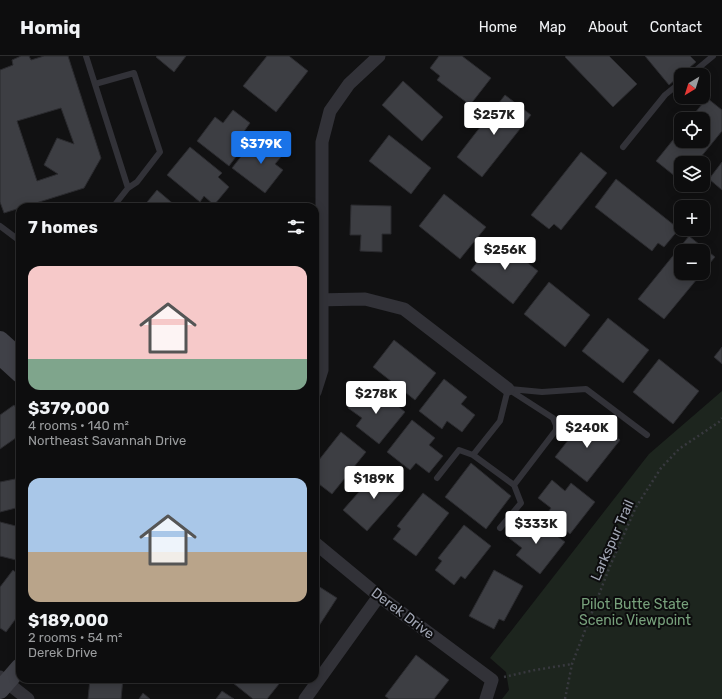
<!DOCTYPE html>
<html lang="en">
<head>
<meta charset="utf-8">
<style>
	body { margin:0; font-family:Rubik,sans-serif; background:#1b1b1c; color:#f1f3f6; height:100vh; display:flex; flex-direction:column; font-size:15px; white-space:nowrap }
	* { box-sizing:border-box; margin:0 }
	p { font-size:13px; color:#9a9c9e }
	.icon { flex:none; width:22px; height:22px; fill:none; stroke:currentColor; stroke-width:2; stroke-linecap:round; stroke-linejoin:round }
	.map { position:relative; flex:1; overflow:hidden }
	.sheet { position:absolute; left:16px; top:147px; width:303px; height:480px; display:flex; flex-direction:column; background:#0d0d0e; border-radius:12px; box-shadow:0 2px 10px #0003,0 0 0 1px #2d2d2e }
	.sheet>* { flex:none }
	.needle { width:26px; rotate:218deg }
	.controls { position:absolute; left:674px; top:12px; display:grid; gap:8px }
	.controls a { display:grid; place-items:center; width:36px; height:36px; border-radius:8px; background:#0d0d0e; box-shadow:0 2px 10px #0003,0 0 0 1px #2d2d2e; font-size:20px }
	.price { position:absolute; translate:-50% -34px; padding:0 9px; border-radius:4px; background:#fff; color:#222; font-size:13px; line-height:26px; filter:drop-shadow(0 1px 2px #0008) }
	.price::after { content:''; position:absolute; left:50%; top:24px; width:12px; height:9px; margin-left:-6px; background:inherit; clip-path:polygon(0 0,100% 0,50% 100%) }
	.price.on { background:#1a73e8; color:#fff }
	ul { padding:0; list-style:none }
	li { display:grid; align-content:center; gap:8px; height:212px; padding:0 12px }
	li span { display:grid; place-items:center; height:124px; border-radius:12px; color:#555 }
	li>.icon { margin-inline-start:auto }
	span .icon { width:72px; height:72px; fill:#fffc; stroke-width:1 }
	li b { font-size:17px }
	h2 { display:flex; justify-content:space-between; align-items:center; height:48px; padding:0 12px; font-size:17px }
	header { display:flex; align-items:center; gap:24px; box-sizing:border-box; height:56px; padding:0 20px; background:#0d0d0e; border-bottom:1px solid #2d2d2e }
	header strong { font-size:19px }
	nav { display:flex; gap:22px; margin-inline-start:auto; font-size:14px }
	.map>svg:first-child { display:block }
	.green { fill:#1d251e }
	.building { fill:#3d3e43; stroke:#2b2b2f; fill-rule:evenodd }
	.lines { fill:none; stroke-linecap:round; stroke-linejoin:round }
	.path { stroke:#38393f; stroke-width:2.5; stroke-dasharray:2 3; stroke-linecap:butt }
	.lane { stroke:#323238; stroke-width:6 }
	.street { stroke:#323238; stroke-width:13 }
	.secondary { stroke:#404148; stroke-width:18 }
	.labels { text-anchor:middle; stroke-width:4; stroke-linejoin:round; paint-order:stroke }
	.street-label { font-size:14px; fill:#a1a6b4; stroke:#0c0c0d }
	.park-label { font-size:14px; fill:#77a07b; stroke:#0c0c0d }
</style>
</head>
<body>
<header>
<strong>Homiq</strong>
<nav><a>Home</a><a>Map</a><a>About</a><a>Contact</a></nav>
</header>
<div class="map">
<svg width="722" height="643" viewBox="0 0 722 643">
	<rect width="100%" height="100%" fill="#111112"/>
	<path class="green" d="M 722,335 L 722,643 L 502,643 L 509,634 L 506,616 L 490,602 L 649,398 Z"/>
	<path class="building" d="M 21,0 L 29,0 L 31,4 L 44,0 L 68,0 L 101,102 L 84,132 L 4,157 L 0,146 L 0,14 L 13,9 L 12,4 ZM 61,52 L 74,88 L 57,82 L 44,109 L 58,118 L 37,125 L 17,65 Z
		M 157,0 L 186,0 L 174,16 L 156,1 Z
		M 267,0 L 289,0 L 308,15 L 276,56 L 243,30 Z
		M 439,0 L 462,0 L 491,22 L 470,49 L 437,24 L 440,20 L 430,12 Z
		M 566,0 L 609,0 L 637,28 L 613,51 L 565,1 Z
		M 645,0 L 690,0 L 696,6 L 669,29 Z
		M 403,25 L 443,61 L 422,85 L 382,49 Z
		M 505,39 L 531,59 L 482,121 L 457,101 Z
		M 707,42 L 722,54 L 722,75 L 696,107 L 681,107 L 681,125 L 656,105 L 681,74 L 681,85 L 703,85 L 703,63 L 690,63 Z
		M 233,54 L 250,67 L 240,81 L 247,86 L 229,110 L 197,85 L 215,61 L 223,67 Z
		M 389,79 L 431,112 L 411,138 L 369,105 Z
		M 268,82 L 286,95 L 275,108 L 283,114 L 265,137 L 232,112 L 250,89 L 258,95 Z
		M 190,91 L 222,117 L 218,121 L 229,131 L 214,149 L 204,140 L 200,146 L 167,119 Z
		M 581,96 L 607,117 L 561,174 L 554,168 L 549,173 L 531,159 Z
		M 722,106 L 722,134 L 709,123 Z
		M 616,123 L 679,173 L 664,191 L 658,187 L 652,195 L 595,151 Z
		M 157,134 L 177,151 L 143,151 Z
		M 444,138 L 486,171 L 460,203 L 419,170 Z
		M 351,149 L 391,150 L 391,178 L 382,178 L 382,196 L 360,195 L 361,179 L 350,179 Z
		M 689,180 L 715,201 L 703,215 L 703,195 L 681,195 L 681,217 L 702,217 L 664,263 L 638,243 Z
		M 496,182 L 538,215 L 513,248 L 471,214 Z
		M 549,226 L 590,259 L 565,291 L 524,258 Z
		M 608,262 L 649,294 L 623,327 L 582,295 Z
		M 394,284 L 436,317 L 415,344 L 373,311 Z
		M 722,291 L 722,308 L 714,301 Z
		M 659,303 L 699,335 L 673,368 L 633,336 Z
		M 444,323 L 467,341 L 461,348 L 475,359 L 462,376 L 447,365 L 442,373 L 419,355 Z
		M 361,335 L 375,346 L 382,337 L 405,356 L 379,388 L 356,370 L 362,362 L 348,352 Z
		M 14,349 L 20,357 L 20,379 L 0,393 L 0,359 Z
		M 587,360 L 620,384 L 587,426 L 555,401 Z
		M 412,364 L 435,382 L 429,389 L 443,400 L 429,417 L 416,407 L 410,414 L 387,396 Z
		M 341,376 L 366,396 L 332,438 L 315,425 L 315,409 Z
		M 471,407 L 511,440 L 486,473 L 445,441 Z
		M 380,412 L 404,433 L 367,475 L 343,454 Z
		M 20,422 L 20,451 L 0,456 L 0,426 Z
		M 552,424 L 565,435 L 571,427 L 595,446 L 570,478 L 546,459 L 551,452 L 538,442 Z
		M 423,437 L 449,457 L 416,500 L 393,483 L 401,473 L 397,470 Z
		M 524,464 L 536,474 L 541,468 L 565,486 L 540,518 L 516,499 L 522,492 L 509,482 Z
		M 0,466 L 20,471 L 20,505 L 0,500 Z
		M 464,469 L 491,490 L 465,523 L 461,520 L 454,529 L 435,514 L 442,505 L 438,502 Z
		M 13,514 L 20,520 L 20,557 L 6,576 L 0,572 L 0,531 Z
		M 494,514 L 523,530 L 504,565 L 499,563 L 494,573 L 469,560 Z
		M 315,528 L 337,542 L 315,576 Z
		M 416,599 L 449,624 L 434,643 L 389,643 L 385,640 Z
		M 90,623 L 123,623 L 121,643 L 88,643 Z
		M 228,623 L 283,623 L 267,643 L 253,643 Z
		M 222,635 L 234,643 L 216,643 Z
		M 143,637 L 150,643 L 139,643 Z"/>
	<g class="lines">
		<path class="path" d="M 504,621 L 535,614 L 572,608
			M 565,643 L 572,608 L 610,510 L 636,451 L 661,412 L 679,393 L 719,366 L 722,362"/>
		<path class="lane" d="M 86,0 L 128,132 L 113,151
			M 690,19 L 713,0
			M 95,28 L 134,17 L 160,96 L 137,126 L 128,132
			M 623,91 L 665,39 L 681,26
			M 0,170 L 20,185
			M 508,333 L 553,362 L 556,369 L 556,374 L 514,429 L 473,399 L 500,365 Z
			M 510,333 L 542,336 L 586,333 L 647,379
			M 437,422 L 459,394 L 473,399
			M 500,472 L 521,447 L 514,429"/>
		<path class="street" d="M 315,244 L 365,243 L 404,253 L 508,333
			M 315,336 L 322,314 L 322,86 L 330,55 L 349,28 L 379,0
			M 315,487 L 379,540 L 492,624 L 486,643
			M 0,621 L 28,643
			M 305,643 L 379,540"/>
		<path class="secondary" d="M 0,284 L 20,302
			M 0,300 L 20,318
			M 0,634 L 20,611"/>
	</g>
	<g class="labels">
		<g class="street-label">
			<text transform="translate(612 484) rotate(-66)" y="5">Larkspur Trail</text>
			<text transform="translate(403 557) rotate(37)" y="5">Derek Drive</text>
		</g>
		<g class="park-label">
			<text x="635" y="553">Pilot Butte State<tspan x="635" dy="16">Scenic Viewpoint</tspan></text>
		</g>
	</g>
</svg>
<div class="controls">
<a><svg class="needle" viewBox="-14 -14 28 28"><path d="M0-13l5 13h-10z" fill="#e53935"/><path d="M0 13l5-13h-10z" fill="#9a9c9e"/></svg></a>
<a><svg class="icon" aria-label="locate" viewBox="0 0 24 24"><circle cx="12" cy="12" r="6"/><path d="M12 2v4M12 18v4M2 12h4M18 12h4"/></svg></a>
<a><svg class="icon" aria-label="layers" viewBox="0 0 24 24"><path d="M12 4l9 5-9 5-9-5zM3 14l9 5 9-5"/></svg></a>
<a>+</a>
<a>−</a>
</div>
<b class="price" style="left:494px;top:80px">$257K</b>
<b class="price on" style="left:261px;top:109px">$379K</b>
<b class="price" style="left:505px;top:215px">$256K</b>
<b class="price" style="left:376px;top:359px">$278K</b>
<b class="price" style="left:587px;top:393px">$240K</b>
<b class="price" style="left:374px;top:444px">$189K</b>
<b class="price" style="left:536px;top:489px">$333K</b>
<section class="sheet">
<h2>7 homes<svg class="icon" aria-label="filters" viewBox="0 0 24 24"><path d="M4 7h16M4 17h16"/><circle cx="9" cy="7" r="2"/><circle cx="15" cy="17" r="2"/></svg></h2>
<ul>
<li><span style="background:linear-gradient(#f6c9c9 75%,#7fa58c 0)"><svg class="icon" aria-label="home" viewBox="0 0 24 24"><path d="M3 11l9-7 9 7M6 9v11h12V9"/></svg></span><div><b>$379,000</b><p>4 rooms · 140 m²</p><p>Northeast Savannah Drive</p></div></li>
<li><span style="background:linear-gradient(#a9c7e8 60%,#b9a48a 0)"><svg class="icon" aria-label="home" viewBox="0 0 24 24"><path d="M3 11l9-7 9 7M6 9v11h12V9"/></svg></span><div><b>$189,000</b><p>2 rooms · 54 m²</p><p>Derek Drive</p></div></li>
</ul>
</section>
</div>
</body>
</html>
